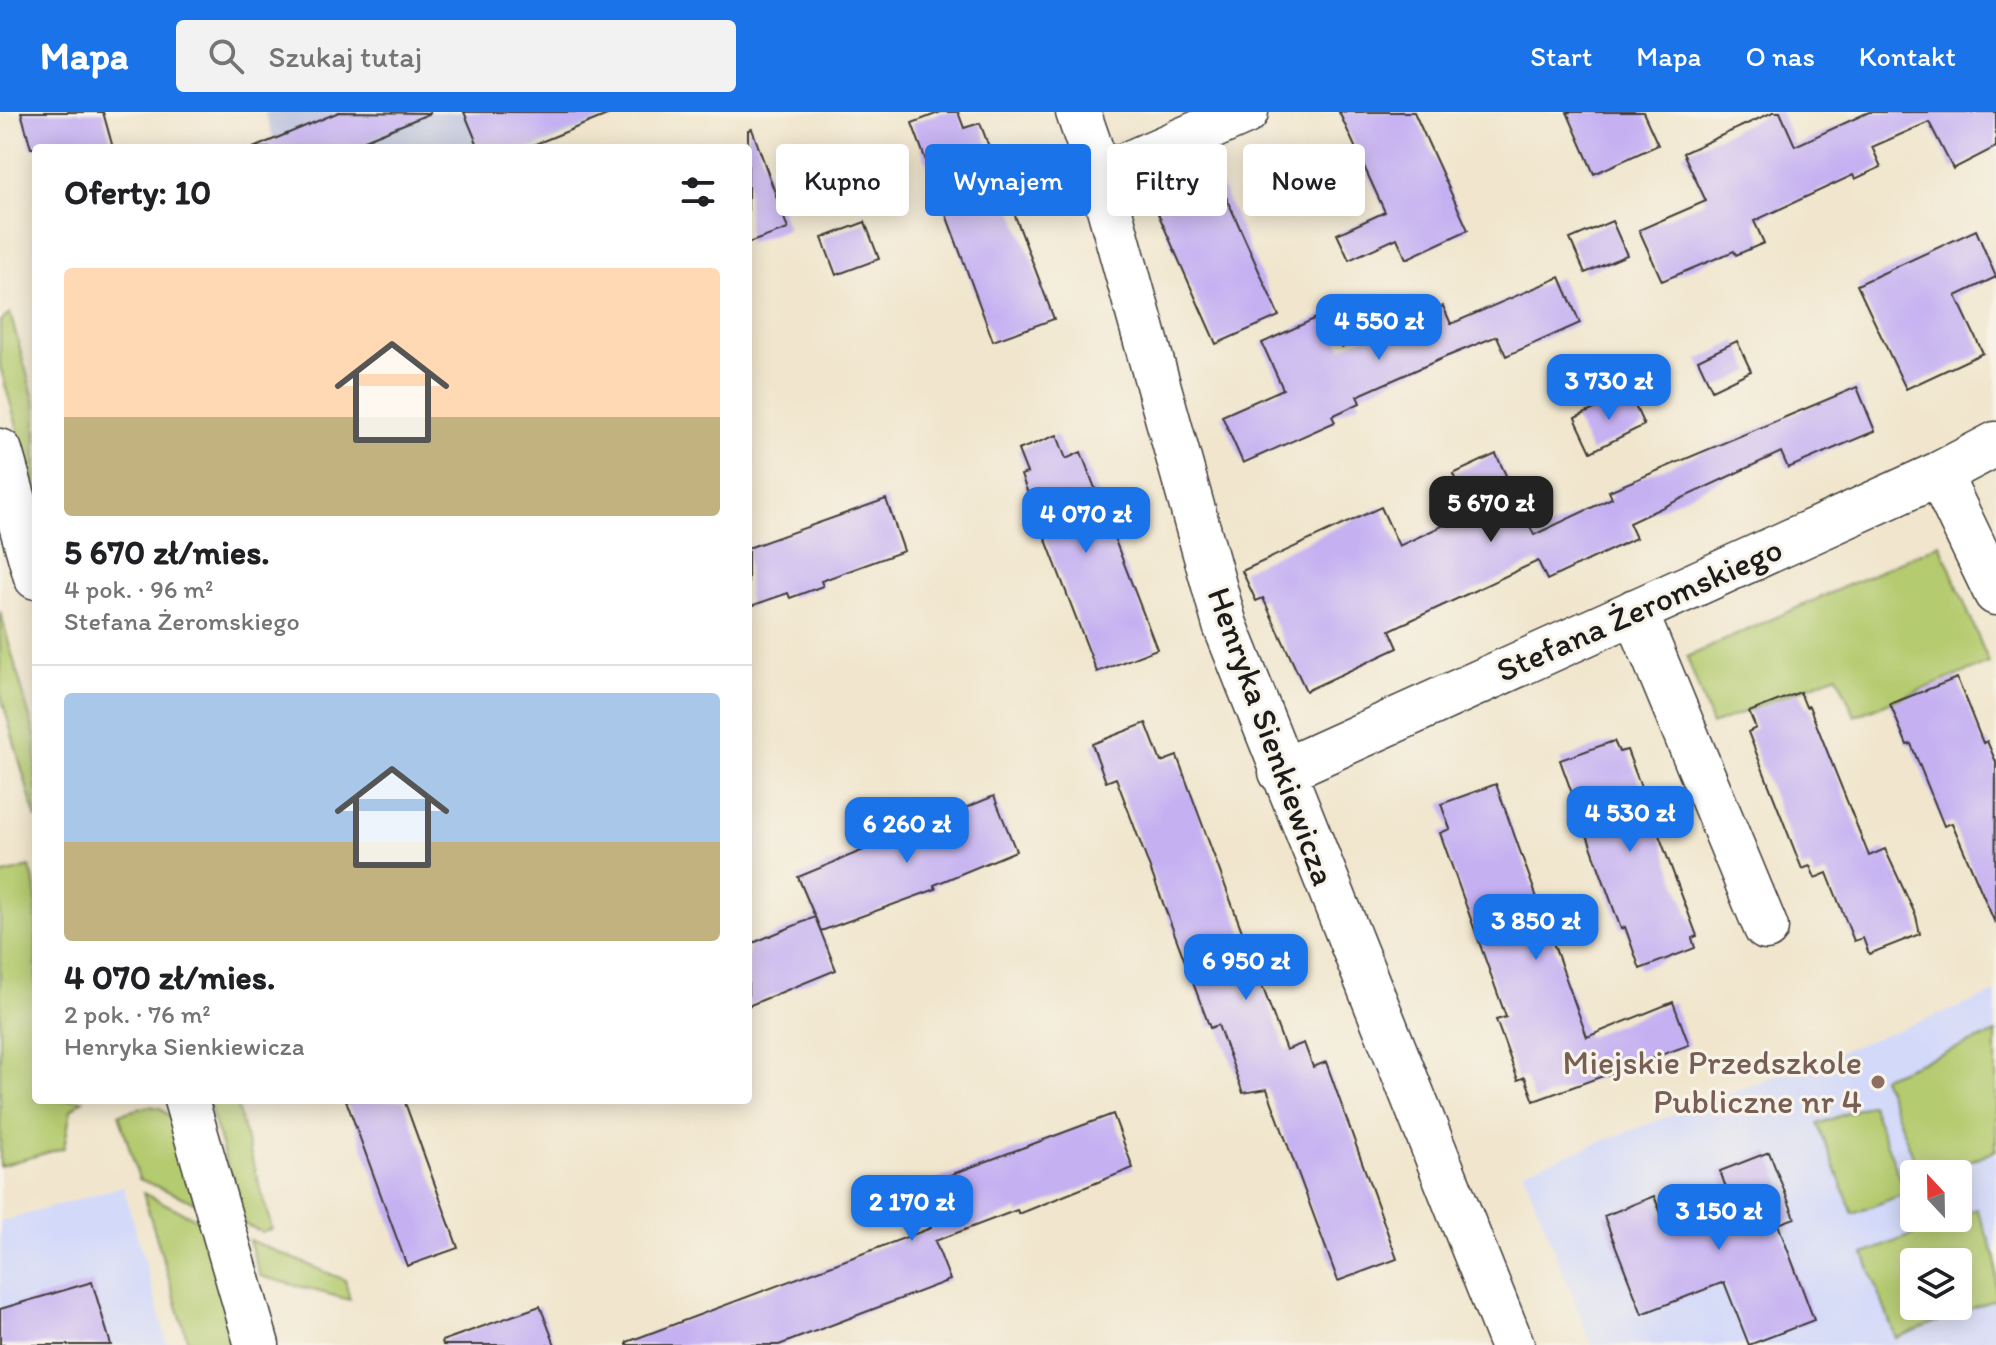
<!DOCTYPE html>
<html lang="pl">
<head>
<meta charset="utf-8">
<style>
	body { margin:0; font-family:Itim,sans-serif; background:#f2f2f2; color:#202124; height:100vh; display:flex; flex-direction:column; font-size:30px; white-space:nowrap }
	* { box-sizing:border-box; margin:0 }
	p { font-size:26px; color:#757577 }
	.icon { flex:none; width:44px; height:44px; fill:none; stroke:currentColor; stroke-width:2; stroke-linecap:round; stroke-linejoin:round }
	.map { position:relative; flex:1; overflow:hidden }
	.side { position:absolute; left:32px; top:32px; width:720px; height:960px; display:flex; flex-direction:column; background:#fff; border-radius:8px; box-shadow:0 4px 20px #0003 }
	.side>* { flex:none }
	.guide { position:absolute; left:776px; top:32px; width:760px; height:72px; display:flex; gap:16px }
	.needle { width:52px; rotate:338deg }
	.fabs { position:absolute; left:1900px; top:1048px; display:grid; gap:16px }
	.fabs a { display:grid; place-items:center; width:72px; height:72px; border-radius:8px; background:#fff; box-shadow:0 4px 20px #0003; font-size:40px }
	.price { position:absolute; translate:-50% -68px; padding:0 18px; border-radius:16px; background:#1a73e8; color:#fff; font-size:26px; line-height:52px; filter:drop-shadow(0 2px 4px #0008) }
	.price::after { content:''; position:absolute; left:50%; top:48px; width:24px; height:18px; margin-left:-12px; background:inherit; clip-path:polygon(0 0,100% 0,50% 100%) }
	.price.active { background:#222; color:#fff }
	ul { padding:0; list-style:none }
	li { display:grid; align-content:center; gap:16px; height:424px; padding:0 32px }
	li+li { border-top:2px solid #e0e0e0 }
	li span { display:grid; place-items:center; height:248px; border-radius:8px; color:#555 }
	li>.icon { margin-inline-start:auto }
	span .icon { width:144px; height:144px; fill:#fffc; stroke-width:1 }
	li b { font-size:34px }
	h2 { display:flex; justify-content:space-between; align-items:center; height:96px; padding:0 32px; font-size:34px }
	.chip { padding:0 28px; border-radius:8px; background:#fff; box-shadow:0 4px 20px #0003; font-size:28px; line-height:72px }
	.chip.active { background:#1a73e8; color:#fff }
	header { display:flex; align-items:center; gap:48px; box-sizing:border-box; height:112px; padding:0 40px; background:#1a73e8; color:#fff }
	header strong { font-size:38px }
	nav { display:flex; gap:44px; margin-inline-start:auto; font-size:28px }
	.search { width:560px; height:72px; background:#f2f2f2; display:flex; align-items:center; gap:20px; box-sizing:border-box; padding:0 28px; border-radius:8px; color:#757577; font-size:30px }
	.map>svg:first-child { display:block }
	.built { fill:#d3d9f9; fill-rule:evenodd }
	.industrial { fill:#bcc3de }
	.green { fill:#b5cb6f; stroke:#687446; stroke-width:2; fill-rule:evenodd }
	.building { fill:#c5b0f2 }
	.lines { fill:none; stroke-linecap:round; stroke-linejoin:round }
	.street-casing { stroke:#3c3a37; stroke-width:47 }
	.street { stroke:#fff; stroke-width:44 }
	.education-dot { fill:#8d6e63; stroke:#f7f3e8; stroke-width:3 }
	.labels { text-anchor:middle; stroke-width:6; stroke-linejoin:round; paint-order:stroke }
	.street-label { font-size:34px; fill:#1c1c1c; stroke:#f7f3e8 }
	.education-label { font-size:34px; fill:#785e54; stroke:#f7f3e8; text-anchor:end }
</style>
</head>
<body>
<header>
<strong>Mapa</strong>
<div class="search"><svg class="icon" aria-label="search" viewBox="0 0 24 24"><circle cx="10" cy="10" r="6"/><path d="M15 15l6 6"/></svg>Szukaj tutaj</div>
<nav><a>Start</a><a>Mapa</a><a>O nas</a><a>Kontakt</a></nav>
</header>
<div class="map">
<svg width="1996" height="1233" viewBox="0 0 1996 1233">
	<rect width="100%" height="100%" fill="#f7f3e8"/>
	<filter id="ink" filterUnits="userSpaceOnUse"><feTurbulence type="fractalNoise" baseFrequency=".0125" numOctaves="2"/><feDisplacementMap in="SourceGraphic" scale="16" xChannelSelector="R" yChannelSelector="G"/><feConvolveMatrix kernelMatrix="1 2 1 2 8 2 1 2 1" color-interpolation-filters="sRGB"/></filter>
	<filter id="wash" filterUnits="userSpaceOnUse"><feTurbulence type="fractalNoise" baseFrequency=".006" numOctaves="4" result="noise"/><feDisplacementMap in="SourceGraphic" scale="32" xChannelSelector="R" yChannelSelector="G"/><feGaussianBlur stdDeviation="1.8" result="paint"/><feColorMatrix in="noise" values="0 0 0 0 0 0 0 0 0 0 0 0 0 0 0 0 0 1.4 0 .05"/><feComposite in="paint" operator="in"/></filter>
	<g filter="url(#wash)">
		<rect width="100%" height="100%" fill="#f1e6cd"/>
		<path class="built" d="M 1996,881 L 1996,1233 L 1592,1233 L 1523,1059 ZM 1914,1062 L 1958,1062 L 1958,1106 L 1914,1106 ZM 1914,1150 L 1958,1150 L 1958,1194 L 1914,1194 Z
			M 123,1074 L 168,1233 L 0,1233 L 0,1110 Z"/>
		<path class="industrial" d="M 264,0 L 620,0 L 535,36 L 277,36 Z"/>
		<path class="green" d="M 10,201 L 36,294 L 36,382 L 0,254 L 0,209 Z
			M 1940,432 L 1989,551 L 1855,604 L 1837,563 L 1712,613 L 1687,545 Z
			M 0,499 L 36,627 L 36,707 L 0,580 Z
			M 30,755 L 36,776 L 36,988 L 83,988 L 71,998 L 64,1036 L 0,1054 L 0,763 Z
			M 1996,921 L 1996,1038 L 1936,1062 L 1920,1062 L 1882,965 Z
			M 208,988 L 235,988 L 272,1117 L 262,1120 L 244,1112 Z
			M 1871,992 L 1906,1081 L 1853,1102 L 1818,1012 Z
			M 149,994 L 160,996 L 171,1006 L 196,1091 L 139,1067 L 119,1002 Z
			M 143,1081 L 201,1109 L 237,1233 L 189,1233 Z
			M 1977,1097 L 1996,1147 L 1996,1187 L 1896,1226 L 1864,1142 ZM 1914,1150 L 1958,1150 L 1958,1194 L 1914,1194 Z
			M 249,1128 L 345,1168 L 350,1188 L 260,1164 Z"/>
		<g id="blocks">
			<path class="building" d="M 21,0 L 103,0 L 113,36 L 31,36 Z
				M 339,0 L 431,1 L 365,28 L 371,36 L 253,36 Z
				M 464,0 L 612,0 L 612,1 L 526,36 L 479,36 Z
				M 941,0 L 958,0 L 964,16 L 980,11 L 1054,207 L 993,229 L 912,11 Z
				M 1339,0 L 1414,0 L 1468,118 L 1406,147 L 1397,126 L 1349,148 L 1337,122 L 1385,100 Z
				M 1567,0 L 1643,0 L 1658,33 L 1594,62 Z
				M 1773,0 L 1780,0 L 1795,34 L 1869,0 L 1996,0 L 1996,35 L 1953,57 L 1929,10 L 1872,35 L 1881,55 L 1855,67 L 1853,63 L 1754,109 L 1764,131 L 1736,143 L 1734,139 L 1662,169 L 1639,118 L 1706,89 L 1683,41 Z
				M 752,17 L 788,117 L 748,131 L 748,18 Z
				M 1215,60 L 1279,204 L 1216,232 L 1152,88 Z
				M 1612,109 L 1627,143 L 1585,161 L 1570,127 Z
				M 865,110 L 879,147 L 836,163 L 822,126 Z
				M 1976,118 L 1996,165 L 1956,184 L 1983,241 L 1906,277 L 1857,173 Z
				M 1560,165 L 1580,211 L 1506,244 L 1497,224 L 1443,246 L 1357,284 L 1360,291 L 1332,304 L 1335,310 L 1243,351 L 1222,304 L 1283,277 L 1262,231 L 1327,201 L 1342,235 L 1443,194 L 1451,212 Z
				M 1737,229 L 1751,259 L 1712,278 L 1698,248 Z
				M 1857,275 L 1875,319 L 1788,356 L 1781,340 L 1629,411 L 1636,426 L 1547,468 L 1538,449 L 1390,518 L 1398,536 L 1306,579 L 1263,486 L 1256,489 L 1242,459 L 1381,395 L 1399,434 L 1470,401 L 1453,362 L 1496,342 L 1534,423 L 1612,386 L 1609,379 Z
				M 1629,281 L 1644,313 L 1591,340 L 1575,306 Z
				M 1057,323 L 1066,347 L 1081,340 L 1157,537 L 1097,560 L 1021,363 L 1027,361 L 1018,338 Z
				M 886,387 L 904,439 L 821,469 L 823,474 L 790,486 L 788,481 L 748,495 L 748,436 Z
				M 1957,566 L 1983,631 L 1987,629 L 1996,650 L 1995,811 L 1952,711 L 1944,714 L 1911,632 L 1907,633 L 1890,592 Z
				M 1800,580 L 1806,595 L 1809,594 L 1869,744 L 1885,737 L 1916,804 L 1920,822 L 1869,842 L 1863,826 L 1854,829 L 1827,761 L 1815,766 L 1810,754 L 1802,757 L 1748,620 L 1756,616 L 1749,600 Z
				M 1146,611 L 1161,650 L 1177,644 L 1286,938 L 1304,931 L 1313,955 L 1326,950 L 1397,1147 L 1338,1169 L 1267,977 L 1243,981 L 1218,913 L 1210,916 L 1116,666 L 1106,670 L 1092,632 Z
				M 1614,629 L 1619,640 L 1627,638 L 1697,824 L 1692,826 L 1695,836 L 1640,857 L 1625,815 L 1621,817 L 1560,648 Z
				M 1496,672 L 1587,925 L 1673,890 L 1689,933 L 1534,989 L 1525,965 L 1518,968 L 1496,908 L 1506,905 L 1440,721 L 1450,717 L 1441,692 Z
				M 994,684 L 1016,739 L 934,773 L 936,777 L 821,819 L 798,765 Z
				M 815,805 L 836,858 L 748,894 L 748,833 Z
				M 346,988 L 404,988 L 458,1136 L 407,1154 Z
				M 1113,1002 L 1133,1056 L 1019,1102 L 1017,1098 L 935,1129 L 950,1168 L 779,1233 L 627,1233 L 627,1230 L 931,1116 L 915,1076 Z
				M 1769,1040 L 1795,1106 L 1778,1112 L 1814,1208 L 1749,1233 L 1724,1170 L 1642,1202 L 1604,1104 L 1654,1084 L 1667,1116 L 1731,1090 L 1720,1059 Z
				M 92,1170 L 111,1233 L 0,1233 L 0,1197 Z
				M 540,1194 L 555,1233 L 443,1233 L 442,1229 Z"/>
		</g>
	</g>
	<g filter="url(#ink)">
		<use href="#blocks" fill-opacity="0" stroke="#3c3a37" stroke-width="2"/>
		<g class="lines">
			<defs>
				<path id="street" d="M 1078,0 L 1100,64 L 1225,513 L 1512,1233
					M 1100,64 L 1246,0
					M 0,339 L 36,465
					M 1939,362 L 1996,481
					M 1635,499 L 1766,816
					M 1281,660 L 1939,362 L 1996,332
					M 186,988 L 257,1233"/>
			</defs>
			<use href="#street" class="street-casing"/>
			<use href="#street" class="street"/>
		</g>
	</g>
	<circle class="education-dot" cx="1878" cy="970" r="8"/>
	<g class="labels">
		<g class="street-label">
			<text transform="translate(1639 497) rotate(-24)" y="12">Stefana Żeromskiego</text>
			<text transform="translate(1272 624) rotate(70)" y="12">Henryka Sienkiewicza</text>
		</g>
		<g class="education-label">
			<text x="1862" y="962">Miejskie Przedszkole<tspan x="1862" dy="39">Publiczne nr 4</tspan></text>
		</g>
	</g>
</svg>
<div class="fabs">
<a><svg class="needle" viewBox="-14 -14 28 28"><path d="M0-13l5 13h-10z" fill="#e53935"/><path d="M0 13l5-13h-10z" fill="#757577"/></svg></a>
<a><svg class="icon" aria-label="layers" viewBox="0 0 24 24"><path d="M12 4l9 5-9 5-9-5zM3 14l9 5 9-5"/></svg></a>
</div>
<b class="price" style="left:1379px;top:250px">4 550 zł</b>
<b class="price" style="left:1609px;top:310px">3 730 zł</b>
<b class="price active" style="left:1491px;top:432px">5 670 zł</b>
<b class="price" style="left:1086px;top:443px">4 070 zł</b>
<b class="price" style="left:1630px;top:742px">4 530 zł</b>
<b class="price" style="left:907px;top:753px">6 260 zł</b>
<b class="price" style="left:1536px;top:850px">3 850 zł</b>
<b class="price" style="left:1246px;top:890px">6 950 zł</b>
<b class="price" style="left:912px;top:1131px">2 170 zł</b>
<b class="price" style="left:1719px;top:1140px">3 150 zł</b>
<div class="guide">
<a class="chip">Kupno</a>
<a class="chip active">Wynajem</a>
<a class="chip">Filtry</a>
<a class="chip">Nowe</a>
</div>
<section class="side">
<h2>Oferty: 10<svg class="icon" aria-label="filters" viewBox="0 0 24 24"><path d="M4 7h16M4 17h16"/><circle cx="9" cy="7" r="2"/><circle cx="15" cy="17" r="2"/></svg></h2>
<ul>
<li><span style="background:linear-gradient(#ffd9b3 60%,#c2b280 0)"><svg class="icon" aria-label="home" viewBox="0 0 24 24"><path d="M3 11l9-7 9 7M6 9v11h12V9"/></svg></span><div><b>5 670 zł/mies.</b><p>4 pok. · 96 m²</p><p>Stefana Żeromskiego</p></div></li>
<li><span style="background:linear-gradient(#a9c7e8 60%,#c2b280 0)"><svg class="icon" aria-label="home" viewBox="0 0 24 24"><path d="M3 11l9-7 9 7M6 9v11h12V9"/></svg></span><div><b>4 070 zł/mies.</b><p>2 pok. · 76 m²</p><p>Henryka Sienkiewicza</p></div></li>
</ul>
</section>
</div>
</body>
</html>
